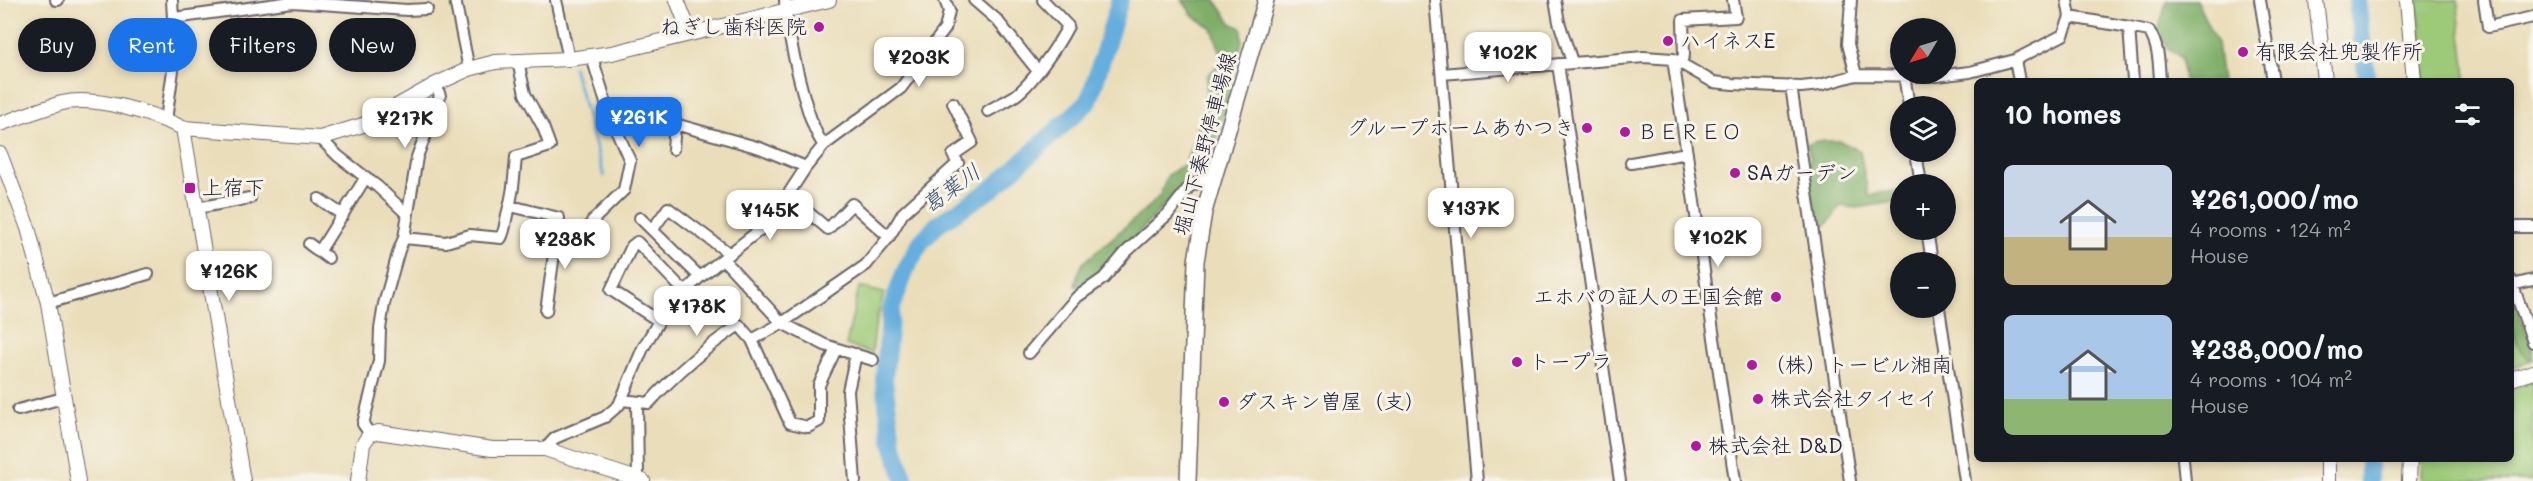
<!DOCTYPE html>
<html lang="en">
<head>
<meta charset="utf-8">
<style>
	body { margin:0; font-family:Mali,"Klee One",sans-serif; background:#242831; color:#f1f3f6; height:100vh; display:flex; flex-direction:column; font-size:22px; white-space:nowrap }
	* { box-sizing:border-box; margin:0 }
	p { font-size:20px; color:#9ea1a6 }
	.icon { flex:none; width:33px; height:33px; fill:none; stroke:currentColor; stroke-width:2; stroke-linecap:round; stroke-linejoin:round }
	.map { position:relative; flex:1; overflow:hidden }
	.side { position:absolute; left:1974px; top:78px; width:540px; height:384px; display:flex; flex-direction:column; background:#171b24; border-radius:9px; box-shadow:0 3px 9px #0003 }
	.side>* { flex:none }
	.guide { position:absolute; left:18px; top:18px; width:570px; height:54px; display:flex; gap:12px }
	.needle { width:39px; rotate:232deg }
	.tools { position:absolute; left:1890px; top:18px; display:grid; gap:12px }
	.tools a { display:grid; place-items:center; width:66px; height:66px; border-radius:50%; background:#171b24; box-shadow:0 3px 9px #0003; font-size:30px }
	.price { position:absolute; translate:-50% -51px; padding:0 14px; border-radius:12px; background:#fff; color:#222; font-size:20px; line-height:39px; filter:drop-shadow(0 2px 3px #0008) }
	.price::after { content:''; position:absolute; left:50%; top:36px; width:18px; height:14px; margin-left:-9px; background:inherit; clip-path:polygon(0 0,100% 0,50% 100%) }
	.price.active { background:#1a73e8; color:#fff }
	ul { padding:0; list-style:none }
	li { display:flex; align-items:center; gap:18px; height:150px; padding:0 30px }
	li span { display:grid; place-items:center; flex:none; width:168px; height:120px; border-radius:9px; color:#555 }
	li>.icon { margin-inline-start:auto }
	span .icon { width:72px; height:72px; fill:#fffc; stroke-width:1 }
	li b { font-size:26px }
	h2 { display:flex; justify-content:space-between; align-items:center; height:72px; padding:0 30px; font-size:26px }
	.chip { padding:0 21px; border-radius:27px; background:#171b24; box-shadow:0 3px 9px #0003; font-size:21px; line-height:54px }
	.chip.active { background:#1a73e8; color:#fff }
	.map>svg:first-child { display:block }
	.green { fill:#9dca78; stroke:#60765a; stroke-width:1.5 }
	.forest { fill:#7eae68; stroke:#506852; stroke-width:1.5 }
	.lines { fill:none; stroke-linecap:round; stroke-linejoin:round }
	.stream { stroke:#65aedd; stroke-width:3 }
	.river { stroke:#65aedd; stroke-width:18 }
	.minor-casing { stroke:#686467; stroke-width:14 }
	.tertiary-casing { stroke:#686467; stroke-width:16 }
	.secondary-casing { stroke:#686467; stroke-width:18 }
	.minor { stroke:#fff; stroke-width:10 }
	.tertiary { stroke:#fff; stroke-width:14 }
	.secondary { stroke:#fff; stroke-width:15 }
	.poi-dot { fill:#b5179e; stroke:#f7f3e8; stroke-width:2 }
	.labels { text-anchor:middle; stroke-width:6; stroke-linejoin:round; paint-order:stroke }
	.poi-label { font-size:21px; fill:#22223b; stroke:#f7f3e8; text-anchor:start }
	.street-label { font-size:21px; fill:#22223b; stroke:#f7f3e8 }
	.water-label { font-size:22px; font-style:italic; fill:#395374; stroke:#f7f3e8 }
</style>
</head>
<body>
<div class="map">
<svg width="2533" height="481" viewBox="0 0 2533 481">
	<rect width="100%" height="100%" fill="#f7f3e8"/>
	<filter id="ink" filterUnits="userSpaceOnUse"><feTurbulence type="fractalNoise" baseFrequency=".0167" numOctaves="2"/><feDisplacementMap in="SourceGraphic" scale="12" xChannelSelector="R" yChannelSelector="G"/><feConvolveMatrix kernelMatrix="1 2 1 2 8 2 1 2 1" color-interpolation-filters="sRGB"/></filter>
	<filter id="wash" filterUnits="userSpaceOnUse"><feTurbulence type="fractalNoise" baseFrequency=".008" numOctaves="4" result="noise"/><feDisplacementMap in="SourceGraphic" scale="24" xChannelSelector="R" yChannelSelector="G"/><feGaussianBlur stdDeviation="1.35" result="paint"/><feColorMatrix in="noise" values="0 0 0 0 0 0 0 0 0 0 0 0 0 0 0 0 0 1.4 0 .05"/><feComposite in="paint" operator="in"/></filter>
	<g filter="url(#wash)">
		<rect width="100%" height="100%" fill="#eadeba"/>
		<path class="green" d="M 2418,0 L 2457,0 L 2465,67 L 2465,81 L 2424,81 Z
			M 859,287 L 884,293 L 875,327 L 872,353 L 846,345 Z
			M 2511,301 L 2533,360 L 2511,369 Z
			M 2533,382 L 2533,481 L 2421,481 L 2422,459 L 2511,459 L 2511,387 Z"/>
		<path class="forest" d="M 1182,0 L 1215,0 L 1232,24 L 1242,28 L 1242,41 L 1217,138 L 1208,158 L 1096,279 L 1082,288 L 1075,286 L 1078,274 L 1083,263 L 1152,204 L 1160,195 L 1168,175 L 1185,164 L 1205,107 L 1207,76 L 1223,60 L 1212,28 L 1193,16 Z
			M 2167,0 L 2196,0 L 2217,44 L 2222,81 L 2184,81 L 2181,58 L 2168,48 L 2158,31 Z
			M 1817,141 L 1840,141 L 1860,151 L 1868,194 L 1870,196 C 1881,192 1889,190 1900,193 L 1900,201 L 1857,208 L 1840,206 C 1835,215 1827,229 1814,229 L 1808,176 L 1812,170 L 1808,163 L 1810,159 L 1807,145 Z
			M 2511,292 L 2532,346 L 2533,358 L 2530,359 C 2509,346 2511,313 2511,292 Z"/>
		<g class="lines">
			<path class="stream" d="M 573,67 L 604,176"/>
			<path class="river" d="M 2357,0 L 2367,81
				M 905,481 L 892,441 L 884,380 L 891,309 L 906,269 L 921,242 L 939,223 L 992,189 L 1089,101 L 1120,0
				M 2369,481 L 2369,459"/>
		</g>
	</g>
	<g filter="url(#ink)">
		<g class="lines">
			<defs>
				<path id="minor" d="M 56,0 L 58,0
					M 455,0 L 469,69
					M 556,0 L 569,59
					M 785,0 C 786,27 807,127 824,145
					M 974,0 L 997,20 L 1037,70
					M 1435,0 L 1477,481
					M 1555,0 L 1559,22 L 1572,62
					M 1851,0 L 1848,44 L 1856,75
					M 2260,0 L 2273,81
					M 2484,0 L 2488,27 L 2533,17
					M 2070,17 L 2129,27 L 2133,81
					M 174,18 L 292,2 L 407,10 L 427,9
					M 2129,27 L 2149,31 C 2159,46 2159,64 2160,81
					M 1673,59 L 1735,481
					M 2015,60 L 2019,81
					M 1680,63 L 1684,55 L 1683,20 L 1736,17 L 1733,0
					M 1558,64 L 1620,481
					M 1442,74 L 1644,57 L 1673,59 L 1713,82 L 1733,84 L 1801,87 L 1820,85 L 1856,75 L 1937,76 L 1970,72 L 2015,60 L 2063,35 L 2070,17 L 2067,0
					M 1904,75 L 1909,106
					M 1791,86 L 1850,481
					M 988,111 C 996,106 1005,102 1013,97 C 1030,87 1059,44 1068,26 L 1043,0
					M 166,120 L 175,56 L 172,0
					M 320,138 L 338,156 L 378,187 L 407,214
					M 673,149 L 675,124 L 760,148 L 806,167
					M 1916,152 L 1921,184
					M 1631,163 L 1687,153
					M 789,196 L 828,229 L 852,204 L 889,237
					M 319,199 L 343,215
					M 511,206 L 559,218
					M 197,208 L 250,198
					M 640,218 L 700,277
					M 592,221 L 624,190 L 630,161 L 609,113 L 592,57
					M 2511,227 L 2533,227
					M 653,229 L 668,208 L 730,254
					M 1927,230 L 1932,262
					M 404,238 L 446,242 L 470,235 L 501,238 C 505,231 505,223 507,215 C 513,195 514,179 516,157 L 550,146 L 543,127 L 525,94 L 518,61
					M 309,244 L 328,258
					M 319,252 L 366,177
					M 723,259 L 782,323 L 825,345 L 873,360
					M 2511,280 L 2533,342
					M 2512,285 L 2533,280
					M 48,303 L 148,274
					M 1939,308 L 1965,481
					M 546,311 L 558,226
					M 659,321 L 611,290 L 632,246 L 637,242 L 684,291
					M 752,340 L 782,323 L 866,265 L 889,237 L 903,213 L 958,163 L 953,155 L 972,142 L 953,103
					M 1029,353 L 1077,297 L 1104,278 L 1126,252 L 1168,214 L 1189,187 L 1216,173
					M 622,400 L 649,403 C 676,373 705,348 739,325 L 752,340 L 790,423 L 808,427 L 819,421 L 819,385 L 836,349
					M 637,402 L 638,480
					M 18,410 L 63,398
					M 370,434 L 363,424 L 379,361 L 380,329 L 384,304 L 399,250 L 404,238 L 417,157 L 440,96 L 436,84
					M 545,449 L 555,438 L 605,417 L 619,405 L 643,348 L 659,321 L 673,303 L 700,277 L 770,222 L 806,167 L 824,145 L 901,88 L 945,29 L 949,11 L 945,0
					M 2183,459 L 2185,481
					M 855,481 L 848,391 L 856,354"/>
				<path id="tertiary" d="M 677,0 L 690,33
					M 2316,0 L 2325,81
					M 2407,0 L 2414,81
					M 0,124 C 20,117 41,109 62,103 C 96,95 151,113 183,128 L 320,138 L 363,125 L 436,84 L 469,69 L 495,62 L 569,59 L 612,53 L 829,0
					M 183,128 L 243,481
					M 0,154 L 28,228 L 48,303 L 78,481
					M 2511,379 L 2533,372
					M 358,481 L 363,444 L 370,434 L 378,432 L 492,449 L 545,449 L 643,481
					M 2328,481 L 2328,459
					M 2409,481 L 2410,459"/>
				<path id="secondary" d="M 1188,481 L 1196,261 L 1204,212 L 1266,0"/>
			</defs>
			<use href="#minor" class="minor-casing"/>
			<use href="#tertiary" class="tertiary-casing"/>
			<use href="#secondary" class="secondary-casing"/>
			<use href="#minor" class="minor"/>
			<use href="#tertiary" class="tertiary"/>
			<use href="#secondary" class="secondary"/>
		</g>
	</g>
	<g class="poi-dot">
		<circle cx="819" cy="27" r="6"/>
		<circle cx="1668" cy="41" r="6"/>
		<circle cx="2243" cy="52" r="6"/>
		<circle cx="1587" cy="128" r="6"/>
		<circle cx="1625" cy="132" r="6"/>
		<circle cx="1735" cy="173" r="6"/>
		<rect x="184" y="182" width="12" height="12" rx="3"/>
		<circle cx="1776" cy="297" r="6"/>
		<circle cx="1517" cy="362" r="6"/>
		<circle cx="1752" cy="365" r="6"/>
		<circle cx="1758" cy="399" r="6"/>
		<circle cx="1224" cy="402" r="6"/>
		<circle cx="1696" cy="446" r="6"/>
	</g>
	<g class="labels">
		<g class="poi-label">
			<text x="807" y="34" text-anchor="end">ねぎし歯科医院</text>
			<text x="1680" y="48">ハイネスE</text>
			<text x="2255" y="59">有限会社兜製作所</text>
			<text x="1575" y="135" text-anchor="end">グループホームあかつき</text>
			<text x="1637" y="139">ＢＥＲＥＯ</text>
			<text x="1747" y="180">SAガーデン</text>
			<text x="202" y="195">上宿下</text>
			<text x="1764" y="304" text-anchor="end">エホバの証人の王国会館</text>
			<text x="1529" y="369">トープラ</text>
			<text x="1764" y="372">（株）トービル湘南</text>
			<text x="1770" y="406">株式会社タイセイ</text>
			<text x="1236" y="409">ダスキン曽屋（支）</text>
			<text x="1708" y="453">株式会社 D&amp;D</text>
		</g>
		<g class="street-label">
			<text transform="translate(1205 144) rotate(-75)" y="7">堀山下秦野停車場線</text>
		</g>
		<g class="water-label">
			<text transform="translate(951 188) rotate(-36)" y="8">葛葉川</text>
		</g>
	</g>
</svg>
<div class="tools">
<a><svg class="needle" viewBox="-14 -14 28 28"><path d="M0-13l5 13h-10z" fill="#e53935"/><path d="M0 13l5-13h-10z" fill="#9ea1a6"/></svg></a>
<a><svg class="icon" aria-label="layers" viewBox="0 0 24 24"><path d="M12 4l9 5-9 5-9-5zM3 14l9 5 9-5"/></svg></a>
<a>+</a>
<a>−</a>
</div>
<b class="price" style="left:1508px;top:83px">¥102K</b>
<b class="price" style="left:919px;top:88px">¥203K</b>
<b class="price active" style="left:639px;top:148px">¥261K</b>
<b class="price" style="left:405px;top:149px">¥217K</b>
<b class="price" style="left:1471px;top:239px">¥137K</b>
<b class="price" style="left:770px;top:241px">¥145K</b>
<b class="price" style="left:1718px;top:268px">¥102K</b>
<b class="price" style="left:565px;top:270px">¥238K</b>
<b class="price" style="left:229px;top:302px">¥126K</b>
<b class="price" style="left:697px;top:337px">¥178K</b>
<div class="guide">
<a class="chip">Buy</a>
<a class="chip active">Rent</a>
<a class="chip">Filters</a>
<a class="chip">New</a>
</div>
<section class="side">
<h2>10 homes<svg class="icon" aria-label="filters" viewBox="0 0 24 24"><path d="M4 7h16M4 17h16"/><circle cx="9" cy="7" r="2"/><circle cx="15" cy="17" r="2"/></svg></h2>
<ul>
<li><span style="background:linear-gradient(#c9d6e8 60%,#c2b280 0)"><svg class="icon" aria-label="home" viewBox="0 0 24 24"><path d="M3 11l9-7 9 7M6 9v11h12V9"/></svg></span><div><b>¥261,000/mo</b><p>4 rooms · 124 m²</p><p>House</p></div></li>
<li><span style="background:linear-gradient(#a9c7e8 70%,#8fb573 0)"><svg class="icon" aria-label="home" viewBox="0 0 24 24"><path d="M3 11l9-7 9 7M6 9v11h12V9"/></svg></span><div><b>¥238,000/mo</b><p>4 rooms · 104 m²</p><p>House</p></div></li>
</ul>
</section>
</div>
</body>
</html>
